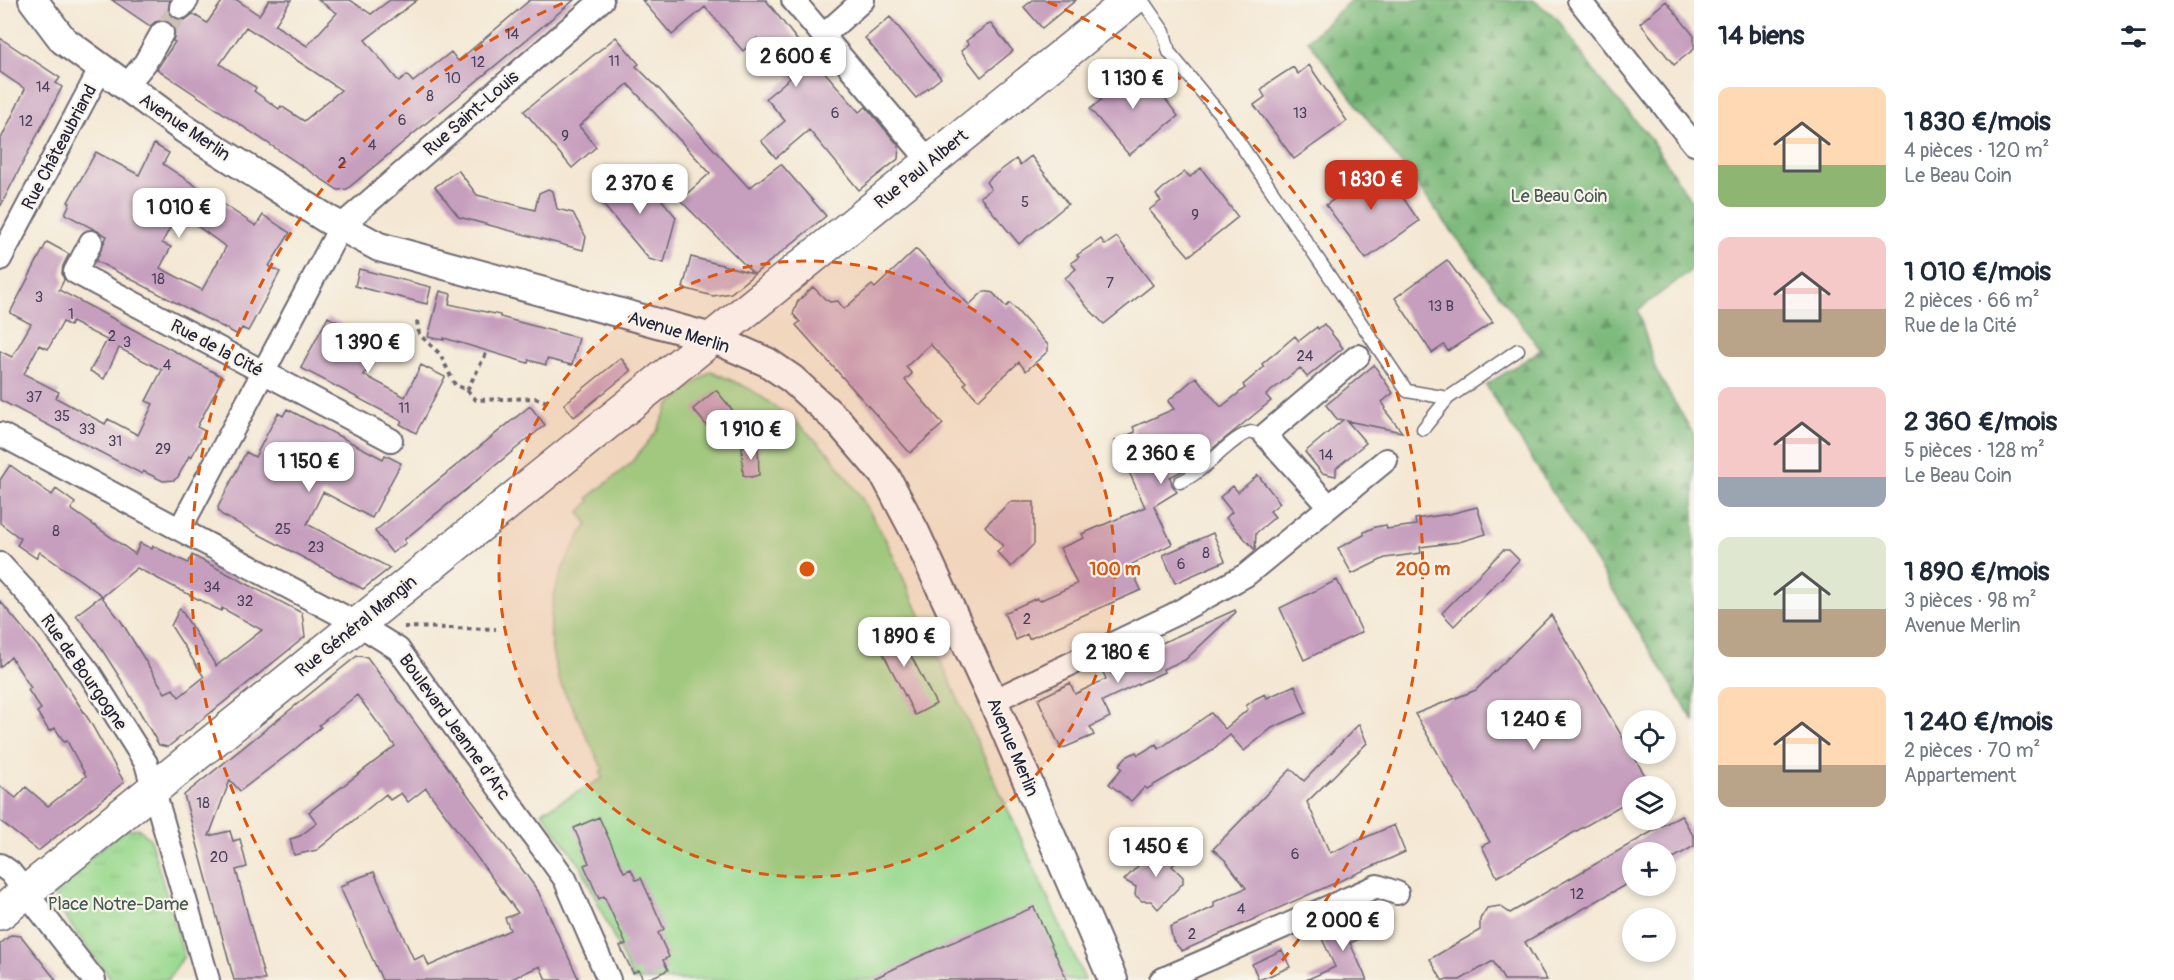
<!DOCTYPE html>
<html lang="fr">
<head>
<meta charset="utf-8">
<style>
	body { margin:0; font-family:Pangolin,sans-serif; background:#f6f6f7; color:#1f2937; height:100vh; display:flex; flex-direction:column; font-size:22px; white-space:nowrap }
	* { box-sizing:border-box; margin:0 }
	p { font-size:20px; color:#747a83 }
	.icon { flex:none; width:33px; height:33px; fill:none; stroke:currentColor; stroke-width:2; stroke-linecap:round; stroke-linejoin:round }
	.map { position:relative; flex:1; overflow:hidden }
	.sheet { display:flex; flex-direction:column; background:#fff; width:480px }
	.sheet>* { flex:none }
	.buttons { position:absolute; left:1622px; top:710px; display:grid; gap:12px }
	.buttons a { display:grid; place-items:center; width:54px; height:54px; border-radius:50%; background:#fff; box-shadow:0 3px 9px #0003; font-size:30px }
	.price { position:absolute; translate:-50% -51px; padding:0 14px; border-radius:12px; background:#fff; color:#222; font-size:20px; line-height:39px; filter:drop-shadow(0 2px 3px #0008) }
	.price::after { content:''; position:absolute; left:50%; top:36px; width:18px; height:14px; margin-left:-9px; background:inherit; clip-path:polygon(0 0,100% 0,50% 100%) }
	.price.on { background:#c8321e; color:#fff }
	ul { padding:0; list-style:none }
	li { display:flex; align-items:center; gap:18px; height:150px; padding:0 24px }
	li span { display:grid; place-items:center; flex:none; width:168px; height:120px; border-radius:12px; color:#555 }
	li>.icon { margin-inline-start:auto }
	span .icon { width:72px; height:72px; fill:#fffc; stroke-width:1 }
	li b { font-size:26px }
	h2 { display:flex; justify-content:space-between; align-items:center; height:72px; padding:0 24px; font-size:26px }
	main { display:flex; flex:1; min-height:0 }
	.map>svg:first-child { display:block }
	.grass { fill:#9ad98f; stroke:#5e7e65; stroke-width:1.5 }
	.forest { fill:url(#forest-firs); stroke:#4e6e5a; stroke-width:1.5 }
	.park { fill:url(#park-tufts); stroke:#5e7e65; stroke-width:1.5 }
	.building { fill:#c69ebe; fill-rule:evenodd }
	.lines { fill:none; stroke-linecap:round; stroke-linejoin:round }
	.minor-tunnel { stroke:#cac0b5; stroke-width:22; stroke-dasharray:22 11; stroke-linecap:butt }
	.service-casing { stroke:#6c6771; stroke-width:15 }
	.minor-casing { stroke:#6c6771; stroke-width:26 }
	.tertiary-casing { stroke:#6c6771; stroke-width:32 }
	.secondary-casing { stroke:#6c6771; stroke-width:36 }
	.path { stroke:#6c6771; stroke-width:4; stroke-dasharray:4.5 4.5; stroke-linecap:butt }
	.service { stroke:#fff; stroke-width:12 }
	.minor { stroke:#fff; stroke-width:22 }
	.tertiary { stroke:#fff; stroke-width:28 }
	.secondary { stroke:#fff; stroke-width:33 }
	.ring { fill:none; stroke:#de560e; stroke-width:3; stroke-dasharray:10 8 }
	.labels { text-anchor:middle; stroke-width:4.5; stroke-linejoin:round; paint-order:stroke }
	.number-label { font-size:15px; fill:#4b415c }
	.street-label { font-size:18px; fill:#22223b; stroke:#f7f3e8 }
	.park-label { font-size:18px; fill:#465954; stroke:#f7f3e8 }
	.centre { fill:#de560e; stroke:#f7f3e8; stroke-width:3 }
	.ring-label { font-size:18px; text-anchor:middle; font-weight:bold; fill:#de560e; stroke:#f7f3e8; stroke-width:4.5; stroke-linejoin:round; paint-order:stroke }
</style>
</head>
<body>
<main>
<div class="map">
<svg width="1694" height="980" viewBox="0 0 1694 980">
	<defs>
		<pattern id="forest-firs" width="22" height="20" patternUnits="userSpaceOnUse" patternTransform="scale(1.5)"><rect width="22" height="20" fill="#7bb97a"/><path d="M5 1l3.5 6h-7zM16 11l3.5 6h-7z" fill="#649665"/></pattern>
		<pattern id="park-tufts" width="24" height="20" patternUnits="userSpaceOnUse" patternTransform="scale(1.5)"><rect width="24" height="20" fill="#9ad98f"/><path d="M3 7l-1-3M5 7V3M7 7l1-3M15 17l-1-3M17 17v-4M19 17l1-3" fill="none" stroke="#84ba7c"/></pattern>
	</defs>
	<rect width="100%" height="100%" fill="#f7f3e8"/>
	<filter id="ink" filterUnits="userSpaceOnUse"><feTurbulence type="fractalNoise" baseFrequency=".0167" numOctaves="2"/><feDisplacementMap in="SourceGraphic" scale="12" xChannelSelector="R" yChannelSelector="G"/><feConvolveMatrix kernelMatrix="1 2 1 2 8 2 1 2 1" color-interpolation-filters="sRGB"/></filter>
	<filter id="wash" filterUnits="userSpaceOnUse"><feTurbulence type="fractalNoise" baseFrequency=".008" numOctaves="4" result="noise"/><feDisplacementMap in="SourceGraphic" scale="24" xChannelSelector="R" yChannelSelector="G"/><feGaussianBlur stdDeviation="1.35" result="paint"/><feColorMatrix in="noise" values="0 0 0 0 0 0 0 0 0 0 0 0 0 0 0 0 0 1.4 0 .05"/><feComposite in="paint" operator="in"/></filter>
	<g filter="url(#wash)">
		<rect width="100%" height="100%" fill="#f4e8d4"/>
		<path class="grass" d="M 711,371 L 750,389 L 793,419 L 830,454 L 861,497 L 887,542 L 1085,980 L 633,980 L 581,866 L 542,812 L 603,778 L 600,772 L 603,770 C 593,749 583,729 573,708 C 568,699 562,689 559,679 C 540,621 554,573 588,524 L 579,513 L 590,501 L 588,498 L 630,464 L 657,431 L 669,405 Z"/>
		<path class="forest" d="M 1351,0 L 1533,0 L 1557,18 L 1600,80 L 1648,135 L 1694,205 L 1694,268 L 1638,310 L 1656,371 L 1694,435 L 1694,721 L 1486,385 L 1541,350 L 1308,40 Z"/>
		<path class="park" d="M 138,828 L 150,839 L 184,956 L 168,980 L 112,980 L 56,905 L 54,893 L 58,884 L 124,830 Z"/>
		<g id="blocks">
			<path class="building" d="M 112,0 L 170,0 L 168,11 L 173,18 L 185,20 L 193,14 L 207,23 L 223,0 L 237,0 L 259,15 L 269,0 L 291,0 L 275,25 L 307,46 L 337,13 L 318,0 L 350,0 L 371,14 L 390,0 L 417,0 L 365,40 L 399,82 L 407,75 L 413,82 L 451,52 L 458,61 L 530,0 L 574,0 L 347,189 L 338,190 L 157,69 L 175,42 L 173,41 L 175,32 L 173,26 L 168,21 L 161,20 L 155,22 L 150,26 ZM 246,27 L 310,69 L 341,90 L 304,121 L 281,106 L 279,109 L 254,91 L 256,88 L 220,64 Z
				M 642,0 L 766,0 L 797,40 L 859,112 L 866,107 L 899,146 L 898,159 L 859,190 L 809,130 L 776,158 L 761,141 L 785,121 L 766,98 L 790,78 L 757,38 L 743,51 L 705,7 L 672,35 Z
				M 1033,0 L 1076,0 L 1042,28 L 1024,7 Z
				M 1666,1 L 1694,36 L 1694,49 L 1674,65 L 1640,23 Z
				M 890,17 L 941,78 L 916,98 L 865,38 Z
				M 990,23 L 1013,51 L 981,77 L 961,51 L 969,44 L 966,41 Z
				M 616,37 L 639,64 L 636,66 L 659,89 L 749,188 L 781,164 L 826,216 L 731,293 L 713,296 L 683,288 L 691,257 L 753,273 L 680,200 L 710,173 L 628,84 L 579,126 L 596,147 L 572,168 L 524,111 Z
				M 0,38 L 60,78 L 56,83 L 62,87 L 0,207 L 0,141 L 25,89 L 0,72 Z
				M 1309,65 L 1347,121 L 1294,159 L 1254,105 L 1265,97 L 1261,90 L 1267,84 L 1293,67 L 1298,74 Z
				M 1142,68 L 1178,116 L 1129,155 L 1090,109 L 1101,100 L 1096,94 L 1104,88 L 1126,71 L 1131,77 Z
				M 154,144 L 169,153 L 163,164 L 256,226 L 263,215 L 290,233 L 269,266 L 280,272 L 248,331 L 242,328 L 238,335 L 96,261 L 107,236 L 65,214 L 70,203 L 68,202 L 96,152 L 139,175 ZM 178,212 L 226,247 L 202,290 L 160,268 L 171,247 L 162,243 Z
				M 1031,156 L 1068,204 L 1019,244 L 980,197 L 991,189 L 986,182 L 993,176 L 1016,159 L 1020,165 Z
				M 1381,166 L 1419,221 L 1366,259 L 1326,205 L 1337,197 L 1333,191 L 1357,172 L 1365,168 L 1369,174 Z
				M 1201,168 L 1238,217 L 1189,256 L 1149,210 L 1161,201 L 1156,195 L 1162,189 L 1185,172 L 1190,177 Z
				M 458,170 L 477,195 L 535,210 L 539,193 L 548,189 L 553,191 L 557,209 L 573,213 L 586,237 L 583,250 L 459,217 L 435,187 Z
				M 620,175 L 630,186 L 642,176 L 676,217 L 664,263 L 649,259 L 595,195 Z
				M 1117,237 L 1153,285 L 1104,324 L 1087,307 L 1065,278 L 1076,269 L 1071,263 L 1079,257 L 1077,255 L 1101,239 L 1105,245 Z
				M 47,242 L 69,254 L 63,266 L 62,273 L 64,280 L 59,290 L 223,377 L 197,427 L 205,431 L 191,458 L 189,456 L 178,477 L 174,480 L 163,481 L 143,471 L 142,474 L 0,400 L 0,351 L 12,357 L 31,324 L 10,313 ZM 63,322 L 70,326 L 72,322 L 107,340 L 90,371 L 104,379 L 119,348 L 162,370 L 146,401 L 153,404 L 138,435 L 108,419 L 105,424 L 56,398 L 59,392 L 24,374 L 39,345 L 48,349 Z
				M 916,249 L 969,305 L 984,291 L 993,293 L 1006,307 L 1010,303 L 1048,345 L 1048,351 L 1026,371 L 1019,362 L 978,400 L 964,384 L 966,382 L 930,344 L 906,367 L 912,374 L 905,380 L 943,424 L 910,453 L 796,325 L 800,322 L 793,314 L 798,301 L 813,287 L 825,299 L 830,302 L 838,301 L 844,309 L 872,285 L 875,288 Z
				M 1447,260 L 1493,322 L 1448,351 L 1444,345 L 1432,353 L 1395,298 Z
				M 359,269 L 431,287 L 427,304 L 355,286 Z
				M 440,291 L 451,294 L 449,304 L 500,315 L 500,317 L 579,338 L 572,365 L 547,359 L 546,365 L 529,360 L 528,363 L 444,338 L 444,340 L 428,337 Z
				M 328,317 L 380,344 L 364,375 L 405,397 L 421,365 L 445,377 L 416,433 L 400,424 L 402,421 L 301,368 Z
				M 1324,324 L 1343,348 L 1307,377 L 1300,368 L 1266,395 L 1271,401 L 1190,467 L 1170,477 L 1172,485 L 1177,492 L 1154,506 L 1172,544 L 1130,565 L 1141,590 L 1029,639 L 1027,634 L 1016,640 L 1004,613 L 1037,598 L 1039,601 L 1077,584 L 1060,548 L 1084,538 L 1082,534 L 1145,507 L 1115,441 L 1135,432 L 1133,427 L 1174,409 L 1168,401 L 1196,377 L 1221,407 L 1245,388 L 1243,385 L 1264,367 L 1262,364 L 1295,336 L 1299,341 L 1317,327 L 1318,329 Z
				M 621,358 L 631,371 L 574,417 L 564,404 Z
				M 1374,365 L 1393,393 L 1382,402 L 1386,408 L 1384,409 L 1402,432 L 1347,421 L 1366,443 L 1336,468 L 1336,476 L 1322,473 L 1305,452 L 1343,420 L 1337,419 L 1326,405 Z
				M 716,390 L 734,412 L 711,431 L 693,409 Z
				M 530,406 L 545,425 L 404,540 L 406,543 L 392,553 L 375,531 Z
				M 287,409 L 383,459 L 385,455 L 401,463 L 372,518 L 323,492 L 307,524 L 390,568 L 363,589 L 222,515 L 219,512 L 218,507 L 246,452 L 255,457 L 278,413 L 283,416 Z
				M 758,445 L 759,475 L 751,477 L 743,475 L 742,446 Z
				M 10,465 L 52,495 L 56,489 L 75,503 L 71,509 L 135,554 L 140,543 L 152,549 L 153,546 L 188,563 L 192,555 L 302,613 L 305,637 L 168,747 L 159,745 L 120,678 L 95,639 L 76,615 L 101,596 L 121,621 L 165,693 L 173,689 L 179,697 L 204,677 L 171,626 L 180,608 L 216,666 L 262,630 L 222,608 L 221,611 L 137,568 L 103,596 L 40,552 L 36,558 L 17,545 L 21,539 L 0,523 L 0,480 Z
				M 1258,475 L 1280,503 L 1270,511 L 1275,517 L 1256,533 L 1255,550 L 1226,518 L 1232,512 L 1220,497 L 1233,486 L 1238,492 Z
				M 1010,502 L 1034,502 L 1034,544 L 1011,567 L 997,552 L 1003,546 L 985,526 Z
				M 1477,507 L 1486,534 L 1459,542 L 1420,547 L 1421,553 L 1385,558 L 1352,574 L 1338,548 L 1364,535 L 1364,532 L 1375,527 L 1386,525 L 1387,529 L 1416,525 L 1415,519 L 1450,514 Z
				M 1213,533 L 1225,561 L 1175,583 L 1163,555 Z
				M 1503,550 L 1509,550 L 1519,560 L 1454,626 L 1442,613 Z
				M 1337,580 L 1362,632 L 1304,660 L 1280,608 Z
				M 0,601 L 51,662 L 89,720 L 124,782 L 38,851 L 0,821 L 0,786 L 16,798 L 26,787 L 48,806 L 86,776 L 67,741 L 64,742 L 55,728 L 49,731 L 37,712 L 41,709 L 28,690 L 31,688 L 11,657 L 0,667 Z
				M 1235,610 L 1236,612 L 1185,660 L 1163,669 L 1164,672 L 1102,701 L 1110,717 L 1090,727 L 1094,735 L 1061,749 L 1038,699 L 1070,683 L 1075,694 L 1106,679 L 1102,670 Z
				M 1551,615 L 1651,786 L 1632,786 L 1632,799 L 1497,877 L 1482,846 L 1490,842 L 1415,714 L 1476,690 Z
				M 893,621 L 936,704 L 915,715 L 872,632 Z
				M 357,656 L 367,657 L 538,891 L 579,980 L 546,980 L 540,966 L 509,980 L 382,980 L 340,887 L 348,884 L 347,882 L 374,872 L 414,960 L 424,955 L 429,966 L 510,930 L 505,918 L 518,913 L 426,788 L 408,802 L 401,793 L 390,800 L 386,794 L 317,850 L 294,855 L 290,839 L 300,836 L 317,823 L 309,812 L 395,746 L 357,695 L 319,725 L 321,727 L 295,749 L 240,791 L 230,780 L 209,836 L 230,831 L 233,841 L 240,839 L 247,867 L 236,870 L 265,980 L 234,980 L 184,795 Z
				M 1295,685 L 1306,713 L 1272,728 L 1244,751 L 1230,735 L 1207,754 L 1147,789 L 1145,787 L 1131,801 L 1109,784 L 1122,768 L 1119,765 L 1126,757 L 1136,752 L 1138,755 L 1156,744 L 1159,749 L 1211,713 L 1225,729 L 1248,709 L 1246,706 L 1255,699 L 1265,694 L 1267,698 Z
				M 1359,724 L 1367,743 L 1307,802 L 1330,853 L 1394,825 L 1405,852 L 1182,951 L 1173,941 L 1170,927 L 1214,907 L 1214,902 L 1246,888 L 1226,861 L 1213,849 L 1291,769 L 1304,781 Z
				M 1681,815 L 1694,837 L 1694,846 L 1665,863 L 1665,852 L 1632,852 L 1632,881 L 1525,942 L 1547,980 L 1504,980 L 1493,961 L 1460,980 L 1442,980 L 1430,959 L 1480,930 L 1480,919 L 1487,908 L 1500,906 L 1510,913 Z
				M 599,817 L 624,872 L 631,869 L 636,880 L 641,878 L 664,929 L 658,933 L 669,957 L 663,960 L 668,970 L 646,980 L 643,980 L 639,970 L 633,973 L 620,946 L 626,944 L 604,896 L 599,899 L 584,865 L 589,863 L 574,828 Z
				M 1159,845 L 1176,862 L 1172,866 L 1183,877 L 1183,883 L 1158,909 L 1151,901 L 1142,901 L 1135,895 L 1136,887 L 1124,880 Z
				M 1034,907 L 1067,980 L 871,980 L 916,958 Z
				M 1357,917 L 1366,936 L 1350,943 L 1367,980 L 1306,980 L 1335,967 L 1320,934 Z
				M 11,935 L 21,936 L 56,980 L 0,980 L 0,944 Z
				M 1282,950 L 1290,967 L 1259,980 L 1252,964 Z"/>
		</g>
	</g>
	<g filter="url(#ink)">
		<use href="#blocks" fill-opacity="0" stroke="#6c6771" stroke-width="1.5"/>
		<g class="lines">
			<path class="minor-tunnel" d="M 162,33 L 181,7"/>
			<defs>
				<path id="service" d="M 1142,0 L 1164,32 L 1169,52 L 1220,114 L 1407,391 L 1448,398 L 1518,350
					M 1423,429 L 1448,398
					M 1180,482 C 1204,473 1232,436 1251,432 C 1255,432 1261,434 1265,435"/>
				<path id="minor" d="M 793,0 L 930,162
					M 1579,0 L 1694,144
					M 181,7 L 187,0
					M 824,35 L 863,0
					M 126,86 L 145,63 L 162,33
					M 91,242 L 75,272 L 391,440
					M 0,259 L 101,68
					M 0,434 L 358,624 L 398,649 L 565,879 L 609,980
					M 1329,506 L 1265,435 L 1358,356
					M 180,529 L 341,226 L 602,0
					M 0,564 L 34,601 L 90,674 L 146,763 L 208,980
					M 993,701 L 1173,615 L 1246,575 L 1386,460
					M 0,865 L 10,872 L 94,980
					M 1161,980 L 1377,886 L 1397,893"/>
				<path id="tertiary" d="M 33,0 L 63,40 L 186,130 L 327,219 L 379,247 L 712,338 L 767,362 L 792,379 L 839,422 L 886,477 L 915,532 L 993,701 L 1113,980"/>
				<path id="secondary" d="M 0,913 L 1131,0"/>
			</defs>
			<use href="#service" class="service-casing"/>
			<use href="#minor" class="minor-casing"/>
			<use href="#tertiary" class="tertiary-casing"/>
			<use href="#secondary" class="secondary-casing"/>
			<path class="path" d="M 417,321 L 419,334 L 440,354 L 455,385 L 467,390 L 488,350
				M 467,390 L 476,400 L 535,398 L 547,402
				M 404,627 L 496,629"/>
			<use href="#service" class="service"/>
			<use href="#minor" class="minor"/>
			<use href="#tertiary" class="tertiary"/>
			<use href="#secondary" class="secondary"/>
		</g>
	</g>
	<circle cx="807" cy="569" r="308" fill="#de560e" fill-opacity=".12"/>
	<g class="ring">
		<circle cx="807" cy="569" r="308"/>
		<path d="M346 977A616 616 0 0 1 566 2M1048 2A616 616 0 0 1 1268 977"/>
	</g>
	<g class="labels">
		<g class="number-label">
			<text x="512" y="39">14</text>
			<text x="614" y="66">11</text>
			<text x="478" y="67">12</text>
			<text x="453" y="83">10</text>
			<text x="43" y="92">14</text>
			<text x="430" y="101">8</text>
			<text x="835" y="118">6</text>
			<text x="1300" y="118">13</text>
			<text x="402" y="125">6</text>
			<text x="26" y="126">12</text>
			<text x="565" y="141">9</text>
			<text x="372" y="150">4</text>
			<text x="342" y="168">2</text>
			<text x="1025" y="207">5</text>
			<text x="1195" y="220">9</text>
			<text x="158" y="284">18</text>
			<text x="1110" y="288">7</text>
			<text x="39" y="302">3</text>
			<text x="1441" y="311">13 B</text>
			<text x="71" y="319">1</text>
			<text x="112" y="341">2</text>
			<text x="127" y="347">3</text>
			<text x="1305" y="361">24</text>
			<text x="167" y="370">4</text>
			<text x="34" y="402">37</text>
			<text x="404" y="413">11</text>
			<text x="62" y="421">35</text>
			<text x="87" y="434">33</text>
			<text x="115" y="446">31</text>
			<text x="163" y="454">29</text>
			<text x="1326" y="460">14</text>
			<text x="283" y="534">25</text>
			<text x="56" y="536">8</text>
			<text x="316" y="552">23</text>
			<text x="1206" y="558">8</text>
			<text x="1181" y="569">6</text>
			<text x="212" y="592">34</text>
			<text x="245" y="606">32</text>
			<text x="1027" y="624">2</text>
			<text x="203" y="808">18</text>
			<text x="1295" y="859">6</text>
			<text x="219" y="862">20</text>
			<text x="1577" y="899">12</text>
			<text x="1241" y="914">4</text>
			<text x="1192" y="939">2</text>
		</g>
		<g class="street-label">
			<text transform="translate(471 113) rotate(-41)" y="6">Rue Saint-Louis</text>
			<text transform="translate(185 127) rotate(34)" y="6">Avenue Merlin</text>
			<text transform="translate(59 147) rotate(-62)" y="6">Rue Châteaubriand</text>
			<text transform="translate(921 169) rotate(-39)" y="6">Rue Paul Albert</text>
			<text transform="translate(679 332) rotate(17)" y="6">Avenue Merlin</text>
			<text transform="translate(217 348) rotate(28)" y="6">Rue de la Cité</text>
			<text transform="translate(356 626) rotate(-39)" y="6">Rue Général Mangin</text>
			<text transform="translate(84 672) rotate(55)" y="6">Rue de Bourgogne</text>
			<text transform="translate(455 727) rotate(54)" y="6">Boulevard Jeanne d'Arc</text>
			<text transform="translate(1013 747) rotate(67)" y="6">Avenue Merlin</text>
		</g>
		<g class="park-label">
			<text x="1559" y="202">Le Beau Coin</text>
			<text x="118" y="910">Place Notre-Dame</text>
		</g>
	</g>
	<circle cx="807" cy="569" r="9" class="centre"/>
	<g class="ring-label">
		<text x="1115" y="575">100 m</text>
		<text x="1423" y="575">200 m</text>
	</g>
</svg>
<div class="buttons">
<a><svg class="icon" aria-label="locate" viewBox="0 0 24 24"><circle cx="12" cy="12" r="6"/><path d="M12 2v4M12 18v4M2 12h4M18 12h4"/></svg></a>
<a><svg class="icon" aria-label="layers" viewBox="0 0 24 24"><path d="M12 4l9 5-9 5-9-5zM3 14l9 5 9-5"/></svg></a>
<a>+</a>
<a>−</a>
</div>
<b class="price" style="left:796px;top:88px">2 600 €</b>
<b class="price" style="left:1133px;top:110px">1 130 €</b>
<b class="price on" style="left:1371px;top:211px">1 830 €</b>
<b class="price" style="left:640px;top:215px">2 370 €</b>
<b class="price" style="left:179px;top:239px">1 010 €</b>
<b class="price" style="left:368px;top:374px">1 390 €</b>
<b class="price" style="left:751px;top:461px">1 910 €</b>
<b class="price" style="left:1161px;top:485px">2 360 €</b>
<b class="price" style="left:309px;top:493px">1 150 €</b>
<b class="price" style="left:904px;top:668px">1 890 €</b>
<b class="price" style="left:1118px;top:684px">2 180 €</b>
<b class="price" style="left:1534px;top:751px">1 240 €</b>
<b class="price" style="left:1156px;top:878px">1 450 €</b>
<b class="price" style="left:1343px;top:952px">2 000 €</b>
</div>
<section class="sheet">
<h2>14 biens<svg class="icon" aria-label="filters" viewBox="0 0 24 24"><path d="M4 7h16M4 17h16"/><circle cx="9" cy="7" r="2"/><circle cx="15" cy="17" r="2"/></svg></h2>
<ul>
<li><span style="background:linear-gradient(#ffd9b3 65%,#8fb573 0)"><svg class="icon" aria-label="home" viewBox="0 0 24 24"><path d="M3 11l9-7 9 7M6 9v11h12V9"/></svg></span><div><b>1 830 €/mois</b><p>4 pièces · 120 m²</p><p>Le Beau Coin</p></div></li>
<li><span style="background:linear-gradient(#f6c9c9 60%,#b9a48a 0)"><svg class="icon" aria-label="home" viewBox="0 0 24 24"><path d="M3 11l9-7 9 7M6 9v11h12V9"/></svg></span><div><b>1 010 €/mois</b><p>2 pièces · 66 m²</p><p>Rue de la Cité</p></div></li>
<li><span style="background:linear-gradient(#f6c9c9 75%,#9aa5b1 0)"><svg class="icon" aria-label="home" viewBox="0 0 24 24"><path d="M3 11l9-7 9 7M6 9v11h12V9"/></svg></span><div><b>2 360 €/mois</b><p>5 pièces · 128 m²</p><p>Le Beau Coin</p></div></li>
<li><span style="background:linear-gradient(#dfe7d0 60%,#b9a48a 0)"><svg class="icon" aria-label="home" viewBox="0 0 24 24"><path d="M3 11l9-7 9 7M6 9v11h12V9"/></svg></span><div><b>1 890 €/mois</b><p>3 pièces · 98 m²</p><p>Avenue Merlin</p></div></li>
<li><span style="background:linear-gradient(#ffd9b3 65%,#b9a48a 0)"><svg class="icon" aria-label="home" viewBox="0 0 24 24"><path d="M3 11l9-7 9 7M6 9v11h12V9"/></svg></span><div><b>1 240 €/mois</b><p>2 pièces · 70 m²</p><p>Appartement</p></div></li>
</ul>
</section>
</main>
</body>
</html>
